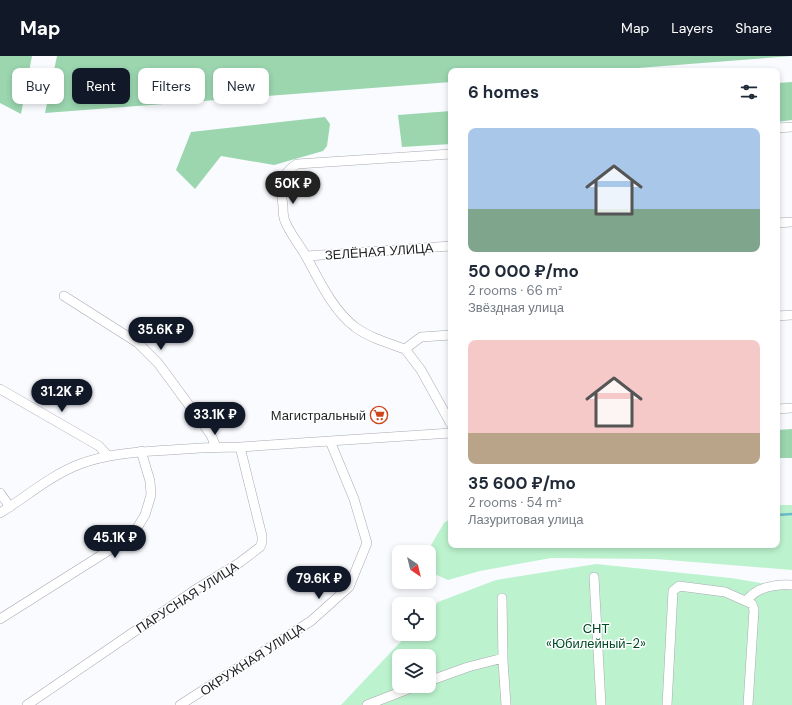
<!DOCTYPE html>
<html lang="en">
<head>
<meta charset="utf-8">
<style>
	body { margin:0; font-family:"DM Sans",sans-serif; background:#f6f6f7; color:#1f2937; height:100vh; display:flex; flex-direction:column; font-size:15px; white-space:nowrap }
	* { box-sizing:border-box; margin:0 }
	p { font-size:13px; color:#747a83 }
	.icon { flex:none; width:22px; height:22px; fill:none; stroke:currentColor; stroke-width:2; stroke-linecap:round; stroke-linejoin:round }
	.map { position:relative; flex:1; overflow:hidden }
	.side { position:absolute; left:448px; top:12px; width:332px; height:480px; display:flex; flex-direction:column; background:#fff; border-radius:8px; box-shadow:0 2px 6px #0003 }
	.side>* { flex:none }
	.banner { position:absolute; left:12px; top:12px; width:376px; height:36px; display:flex; gap:8px }
	.needle { width:26px; rotate:145deg }
	.tools { position:absolute; left:392px; top:489px; display:grid; gap:8px }
	.tools a { display:grid; place-items:center; width:44px; height:44px; border-radius:8px; background:#fff; box-shadow:0 2px 6px #0003; font-size:20px }
	.price { position:absolute; translate:-50% -34px; padding:0 9px; border-radius:14px; background:#111827; color:#fff; font-size:13px; line-height:26px; filter:drop-shadow(0 1px 2px #0008) }
	.price::after { content:''; position:absolute; left:50%; top:24px; width:12px; height:9px; margin-left:-6px; background:inherit; clip-path:polygon(0 0,100% 0,50% 100%) }
	.price.current { background:#222; color:#fff }
	ul { padding:0; list-style:none }
	li { display:grid; align-content:center; gap:8px; height:212px; padding:0 20px }
	li span { display:grid; place-items:center; height:124px; border-radius:8px; color:#555 }
	li>.icon { margin-inline-start:auto }
	span .icon { width:72px; height:72px; fill:#fffc; stroke-width:1 }
	li b { font-size:17px }
	h2 { display:flex; justify-content:space-between; align-items:center; height:48px; padding:0 20px; font-size:17px }
	.pill { padding:0 14px; border-radius:8px; background:#fff; box-shadow:0 2px 6px #0003; font-size:14px; line-height:36px }
	.pill.current { background:#111827; color:#fff }
	header { display:flex; align-items:center; gap:24px; box-sizing:border-box; height:56px; padding:0 20px; background:#111827; color:#fff }
	header strong { font-size:19px }
	nav { display:flex; gap:22px; margin-inline-start:auto; font-size:14px }
	.map>svg:first-child { display:block }
	.green { fill:#bcf3ce; fill-rule:evenodd }
	.forest { fill:#9bd6af }
	.lines { fill:none; stroke-linecap:round; stroke-linejoin:round }
	.stream { stroke:#6bbacc; stroke-width:2.5 }
	.street-casing { stroke:#a8aab1; stroke-width:10 }
	.street { stroke:#fff; stroke-width:9 }
	.labels { text-anchor:middle; stroke-width:3; stroke-linejoin:round; paint-order:stroke }
	.street-label { font-size:13px; fill:#1f2023; stroke:#fff }
	.poi-label { font-size:13px; fill:#1f2023; stroke:#fff; text-anchor:end }
	.park-label { font-size:13px; fill:#004a27; stroke:#fff }
</style>
</head>
<body>
<header>
<strong>Map</strong>
<nav><a>Map</a><a>Layers</a><a>Share</a></nav>
</header>
<div class="map">
<svg width="792" height="649" viewBox="0 0 792 649">
	<rect width="100%" height="100%" fill="#f9fbff"/>
	<path class="green" d="M 777,449 L 792,449 L 792,514 L 656,503 L 551,502 L 480,515 L 448,524 L 430,516 L 429,496 L 427,496 L 444,467 L 451,462 L 451,489 L 777,489 Z
		M 596,508 L 731,522 L 792,532 L 792,649 L 341,649 L 408,578 L 429,578 L 429,555 L 438,546 L 496,524 ZM 399,600 L 429,600 L 429,630 L 399,630 Z"/>
	<path class="forest" d="M 0,0 L 32,0 L 21,58 L 0,47 Z
		M 57,0 L 792,0 L 599,15 L 451,15 L 451,26 L 45,57 Z
		M 792,26 L 792,64 L 777,66 L 777,27 Z
		M 451,55 L 451,88 L 402,91 L 398,59 Z
		M 325,61 L 330,68 L 327,90 L 323,95 L 274,109 L 221,100 L 195,133 L 176,114 L 191,76 Z
		M 792,373 L 792,402 L 777,402 L 777,374 Z"/>
	<g class="lines">
		<path class="stream" d="M 777,459 L 792,458"/>
		<defs>
			<path id="street" d="M 777,72 L 792,71
				M 777,167 L 792,166
				M 307,200 L 451,190
				M 64,240 L 138,287 L 158,307 L 211,379 L 216,391
				M 777,260 L 792,259
				M 451,279 L 421,281 L 405,293 L 421,314 L 451,368
				M 405,293 C 388,287 370,282 355,271 C 333,254 320,226 307,202 C 300,189 290,178 285,165 C 283,161 283,155 283,150 C 280,132 280,118 297,108 L 451,98
				M 0,333 L 99,390 L 108,400
				M 777,353 L 792,352
				M 0,437 L 10,451
				M 0,457 C 26,441 51,419 80,408 C 109,397 140,396 170,394 C 193,392 216,391 240,391 L 451,377
				M 594,521 L 601,649
				M 502,542 L 503,605 L 506,649
				M 746,545 C 749,542 752,538 756,536 C 765,530 781,528 792,529
				M 0,563 L 111,493 L 137,472 L 145,459 L 151,439 L 150,425 L 141,395
				M 429,625 L 468,611 L 503,602
				M 27,649 L 198,532 L 239,507 L 260,491 L 262,486 L 262,480 L 240,391
				M 180,649 L 311,565 L 349,531 L 367,487 L 354,443 L 330,385
				M 367,649 L 416,630
				M 667,649 L 673,535 L 679,530 L 725,536 L 752,548 L 754,554 L 748,649"/>
		</defs>
		<use href="#street" class="street-casing"/>
		<use href="#street" class="street"/>
	</g>
	<defs>
		<symbol id="supermarket-ring" viewBox="-11 -11 22 22"><circle r="9.5" fill="#fff" stroke="#cd441a" stroke-width="1.5"/><path d="M-6-5.5h2.5l.6 2H6L4.5 2H-2.5L-4.4-4H-6ZM-1.5 3.2a1.3 1.3 0 1 0 .1 0ZM3 3.2a1.3 1.3 0 1 0 .1 0Z" fill="#cd441a"/></symbol>
	</defs>
	<g fill-rule="evenodd">
		<use href="#supermarket-ring" x="369" y="349" width="20" height="20"/>
	</g>
	<g class="labels">
		<g class="street-label">
			<text transform="translate(379 195) rotate(-4)" y="5">ЗЕЛЁНАЯ УЛИЦА</text>
			<text transform="translate(187 541) rotate(-33)" y="5">ПАРУСНАЯ УЛИЦА</text>
			<text transform="translate(252 603) rotate(-33)" y="5">ОКРУЖНАЯ УЛИЦА</text>
		</g>
		<g class="poi-label">
			<text x="366" y="364">Магистральный</text>
		</g>
		<g class="park-label">
			<text x="596" y="577">СНТ<tspan x="596" dy="15">«Юбилейный-2»</tspan></text>
		</g>
	</g>
</svg>
<div class="tools">
<a><svg class="needle" viewBox="-14 -14 28 28"><path d="M0-13l5 13h-10z" fill="#e53935"/><path d="M0 13l5-13h-10z" fill="#747a83"/></svg></a>
<a><svg class="icon" aria-label="locate" viewBox="0 0 24 24"><circle cx="12" cy="12" r="6"/><path d="M12 2v4M12 18v4M2 12h4M18 12h4"/></svg></a>
<a><svg class="icon" aria-label="layers" viewBox="0 0 24 24"><path d="M12 4l9 5-9 5-9-5zM3 14l9 5 9-5"/></svg></a>
</div>
<b class="price current" style="left:293px;top:149px">50K ₽</b>
<b class="price" style="left:161px;top:295px">35.6K ₽</b>
<b class="price" style="left:62px;top:357px">31.2K ₽</b>
<b class="price" style="left:215px;top:380px">33.1K ₽</b>
<b class="price" style="left:115px;top:503px">45.1K ₽</b>
<b class="price" style="left:319px;top:544px">79.6K ₽</b>
<div class="banner">
<a class="pill">Buy</a>
<a class="pill current">Rent</a>
<a class="pill">Filters</a>
<a class="pill">New</a>
</div>
<section class="side">
<h2>6 homes<svg class="icon" aria-label="filters" viewBox="0 0 24 24"><path d="M4 7h16M4 17h16"/><circle cx="9" cy="7" r="2"/><circle cx="15" cy="17" r="2"/></svg></h2>
<ul>
<li><span style="background:linear-gradient(#a9c7e8 65%,#7fa58c 0)"><svg class="icon" aria-label="home" viewBox="0 0 24 24"><path d="M3 11l9-7 9 7M6 9v11h12V9"/></svg></span><div><b>50 000 ₽/mo</b><p>2 rooms · 66 m²</p><p>Звёздная улица</p></div></li>
<li><span style="background:linear-gradient(#f6c9c9 75%,#b9a48a 0)"><svg class="icon" aria-label="home" viewBox="0 0 24 24"><path d="M3 11l9-7 9 7M6 9v11h12V9"/></svg></span><div><b>35 600 ₽/mo</b><p>2 rooms · 54 m²</p><p>Лазуритовая улица</p></div></li>
</ul>
</section>
</div>
</body>
</html>
